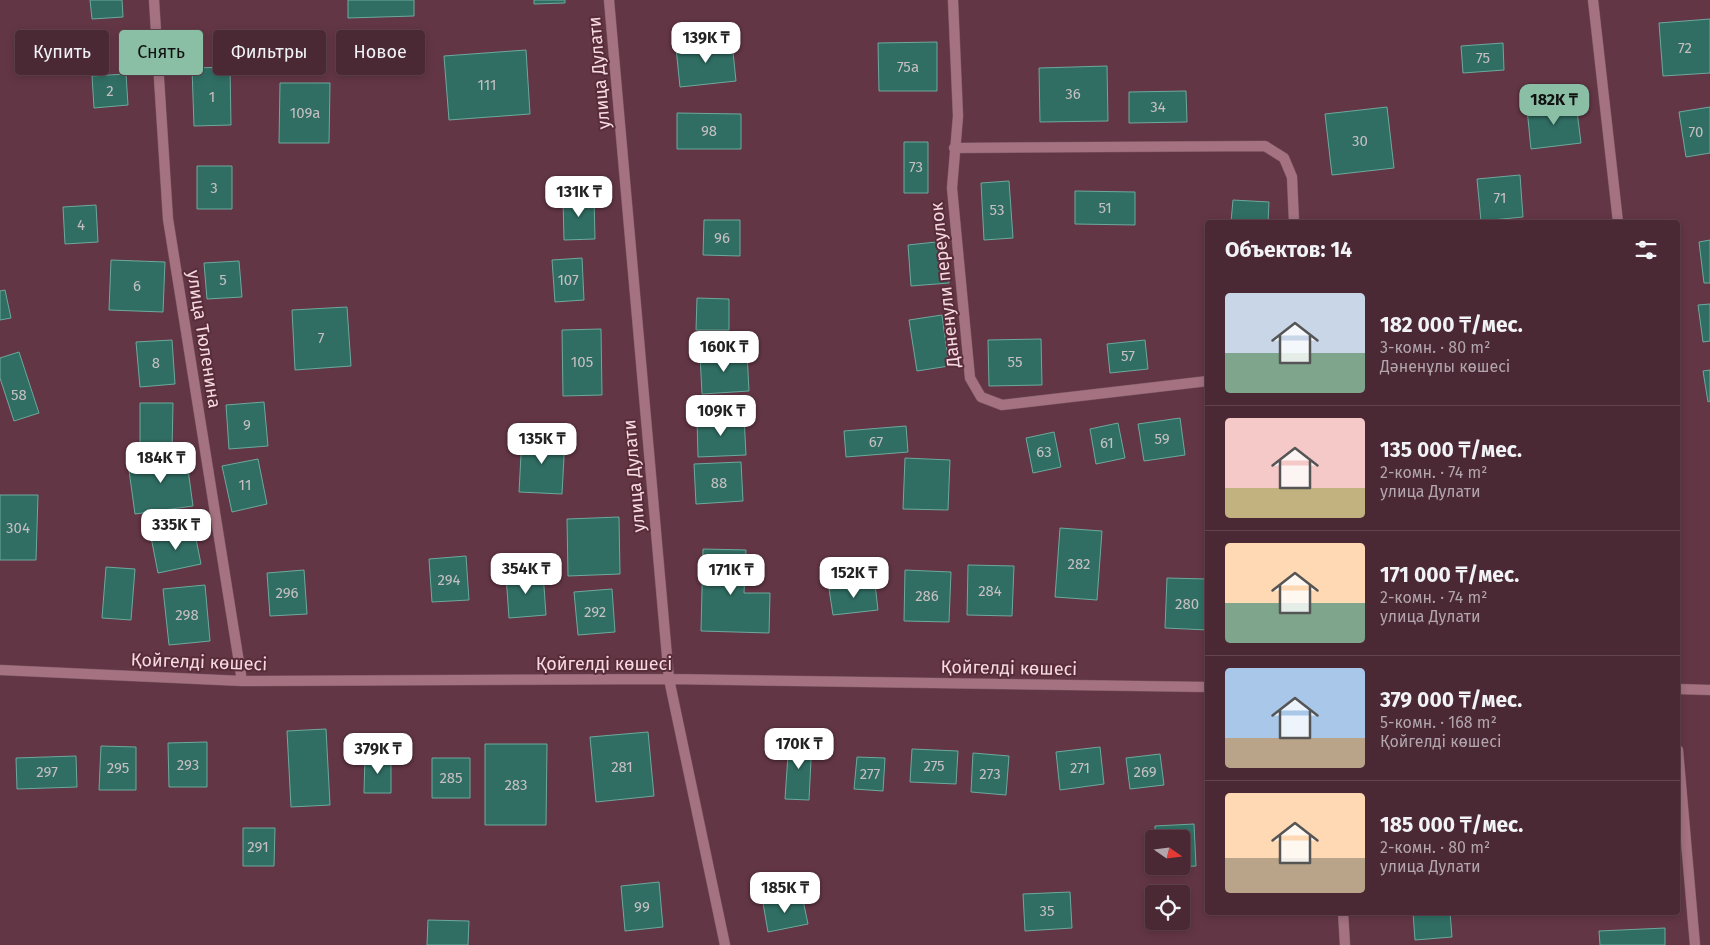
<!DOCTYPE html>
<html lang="ru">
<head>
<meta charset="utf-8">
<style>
	body { margin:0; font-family:"Fira Sans",sans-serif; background:#51303c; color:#f1f3f6; height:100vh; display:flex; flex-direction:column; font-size:19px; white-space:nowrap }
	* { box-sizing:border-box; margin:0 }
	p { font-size:16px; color:#b2a6ac }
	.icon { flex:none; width:28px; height:28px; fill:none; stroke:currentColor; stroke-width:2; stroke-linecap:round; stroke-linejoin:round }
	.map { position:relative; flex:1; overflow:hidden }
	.details { position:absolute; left:1205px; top:220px; width:475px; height:695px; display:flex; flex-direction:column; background:#4a2834; border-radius:5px; box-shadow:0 2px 8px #0003,0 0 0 1px #61444f }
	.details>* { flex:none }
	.hud { position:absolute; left:15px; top:30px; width:475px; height:45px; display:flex; gap:10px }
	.needle { width:32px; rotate:104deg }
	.fabs { position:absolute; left:1145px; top:830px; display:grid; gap:10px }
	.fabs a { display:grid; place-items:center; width:45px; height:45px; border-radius:5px; background:#4a2834; box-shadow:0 2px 8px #0003,0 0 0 1px #61444f; font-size:25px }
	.price { position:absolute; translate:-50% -42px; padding:0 11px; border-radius:10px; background:#fff; color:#222; font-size:16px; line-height:32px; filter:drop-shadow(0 1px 2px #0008) }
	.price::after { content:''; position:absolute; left:50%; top:30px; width:15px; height:11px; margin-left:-8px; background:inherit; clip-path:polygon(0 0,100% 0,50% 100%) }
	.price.active { background:#8abfa5; color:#111 }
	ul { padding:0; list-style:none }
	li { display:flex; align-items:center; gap:15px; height:125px; padding:0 20px }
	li+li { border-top:1px solid #61444f }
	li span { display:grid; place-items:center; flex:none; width:140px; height:100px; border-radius:5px; color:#555 }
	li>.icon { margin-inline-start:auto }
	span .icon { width:60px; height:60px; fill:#fffc; stroke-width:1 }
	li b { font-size:21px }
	h2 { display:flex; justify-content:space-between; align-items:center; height:60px; padding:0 20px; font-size:21px }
	.pill { padding:0 18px; border-radius:5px; background:#4a2834; box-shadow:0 2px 8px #0003,0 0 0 1px #61444f; font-size:18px; line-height:45px }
	.pill.active { background:#8abfa5; color:#111 }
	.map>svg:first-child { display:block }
	.building { fill:#306e63; stroke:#6ca99d }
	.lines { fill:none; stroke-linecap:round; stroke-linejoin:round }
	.street-casing { stroke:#7b5562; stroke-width:11 }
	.street { stroke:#a47281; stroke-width:10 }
	.labels { text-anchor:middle; stroke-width:4; stroke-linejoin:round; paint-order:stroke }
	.number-label { font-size:15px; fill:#c5bfc2 }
	.street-label { font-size:18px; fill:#f7dae1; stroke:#582c3a }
</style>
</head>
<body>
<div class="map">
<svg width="1710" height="945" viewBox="0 0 1710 945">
	<rect width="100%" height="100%" fill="#633645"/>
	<path class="building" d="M 90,0 L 122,0 L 123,17 L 92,19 Z
		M 348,0 L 414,0 L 414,16 L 348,18 Z
		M 534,0 L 565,0 L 565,3 L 534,4 Z
		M 1710,19 L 1710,73 L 1663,76 L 1659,23 Z
		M 732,42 L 736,81 L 680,87 L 676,48 Z
		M 937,42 L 937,91 L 879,91 L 878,43 Z
		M 1503,43 L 1504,70 L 1463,73 L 1461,46 Z
		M 526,50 L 530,114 L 449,120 L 444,56 Z
		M 1107,66 L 1108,121 L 1040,122 L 1039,68 Z
		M 230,67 L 231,125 L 194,126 L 192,68 Z
		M 126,74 L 128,105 L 94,108 L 92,76 Z
		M 280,83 L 330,83 L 329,143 L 279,143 Z
		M 1186,91 L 1187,122 L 1129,123 L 1129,92 Z
		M 1576,103 L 1581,143 L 1531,149 L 1527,109 Z
		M 1387,107 L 1394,168 L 1332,175 L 1325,114 Z
		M 1710,107 L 1710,153 L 1686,157 L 1679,112 Z
		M 677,113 L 741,114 L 741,149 L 677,149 Z
		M 904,142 L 928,142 L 928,193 L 904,193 Z
		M 197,166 L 232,166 L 232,209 L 197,209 Z
		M 1520,175 L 1523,217 L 1481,221 L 1477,179 Z
		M 1009,181 L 1013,238 L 984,240 L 981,183 Z
		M 1075,191 L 1135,192 L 1135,225 L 1075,224 Z
		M 594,197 L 595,239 L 564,240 L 563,198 Z
		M 1233,200 L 1269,202 L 1268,222 L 1231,222 Z
		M 96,205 L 98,242 L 65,244 L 63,207 Z
		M 704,220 L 740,220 L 740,256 L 703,255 Z
		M 1710,240 L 1710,283 L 1704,283 L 1699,242 Z
		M 945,241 L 949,283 L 911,286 L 908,245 Z
		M 582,258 L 584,300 L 555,302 L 552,260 Z
		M 111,260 L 165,262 L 163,312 L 109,310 Z
		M 239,261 L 242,297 L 207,299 L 204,263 Z
		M 5,290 L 11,318 L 0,320 L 0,291 Z
		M 697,298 L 729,299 L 729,330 L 696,330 Z
		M 1710,304 L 1710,341 L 1703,342 L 1698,305 Z
		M 347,307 L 351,366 L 295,370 L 292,310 Z
		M 942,315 L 949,366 L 917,371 L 909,320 Z
		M 601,329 L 602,395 L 563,396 L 562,330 Z
		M 1041,339 L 1042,385 L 989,386 L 988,340 Z
		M 172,340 L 175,384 L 140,387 L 136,342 Z
		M 1145,340 L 1148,369 L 1110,373 L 1107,344 Z
		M 19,352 L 39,413 L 14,421 L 0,378 L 0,358 Z
		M 747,352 L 749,391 L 702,394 L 700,355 Z
		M 1710,370 L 1710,401 L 1708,402 L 1703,371 Z
		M 264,402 L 268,446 L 229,449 L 226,405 Z
		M 140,403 L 173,403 L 172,451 L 140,450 Z
		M 744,416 L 746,455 L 698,457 L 697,418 Z
		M 1180,418 L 1185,455 L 1144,461 L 1138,424 Z
		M 1118,423 L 1125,458 L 1096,464 L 1090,429 Z
		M 906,426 L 908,452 L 846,457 L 844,431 Z
		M 1054,432 L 1061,467 L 1033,473 L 1026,438 Z
		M 522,436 L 565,438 L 562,494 L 519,492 Z
		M 186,455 L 193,506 L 135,514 L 128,463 Z
		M 905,458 L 950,460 L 948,510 L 903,509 Z
		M 258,459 L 267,504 L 232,512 L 222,466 Z
		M 741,462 L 743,501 L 696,504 L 694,464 Z
		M 0,495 L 38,495 L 36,560 L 0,560 Z
		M 619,517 L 620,574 L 568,576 L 567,519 Z
		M 1060,528 L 1102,531 L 1097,600 L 1055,597 Z
		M 194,529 L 201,564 L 158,573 L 151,537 Z
		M 703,549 L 746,550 L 744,593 L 770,593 L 769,633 L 701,631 Z
		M 466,556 L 469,600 L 432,602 L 429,559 Z
		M 968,565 L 1014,566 L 1012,616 L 967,615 Z
		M 106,567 L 135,569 L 131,620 L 102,618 Z
		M 304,570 L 307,614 L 270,616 L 267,573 Z
		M 905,570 L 951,572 L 949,622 L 904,621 Z
		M 543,572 L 546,615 L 509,618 L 506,575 Z
		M 1167,578 L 1208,579 L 1208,630 L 1165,628 Z
		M 875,584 L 878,610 L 833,615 L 829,589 Z
		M 205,585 L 210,641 L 169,645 L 163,589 Z
		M 612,589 L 615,632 L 578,635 L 574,592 Z
		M 326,729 L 330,805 L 291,807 L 287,731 Z
		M 648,732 L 654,796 L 596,802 L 590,737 Z
		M 789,740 L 812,741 L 809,800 L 785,799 Z
		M 207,742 L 207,787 L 169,787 L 168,743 Z
		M 485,744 L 547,744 L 546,825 L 485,825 Z
		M 101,746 L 136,747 L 136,790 L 99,790 Z
		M 1100,747 L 1104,784 L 1060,790 L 1056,752 Z
		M 912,749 L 958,751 L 956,784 L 910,782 Z
		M 973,753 L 1009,756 L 1006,795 L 971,792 Z
		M 1160,754 L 1164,785 L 1130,789 L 1126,758 Z
		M 76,756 L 77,787 L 17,789 L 16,758 Z
		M 365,756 L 391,756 L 391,793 L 364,793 Z
		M 857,757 L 885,758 L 883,791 L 854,789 Z
		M 432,758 L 470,758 L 470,798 L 432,798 Z
		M 1194,824 L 1196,866 L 1156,868 L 1156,866 L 1181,866 L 1181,839 L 1155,839 L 1155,826 Z
		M 243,828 L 275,828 L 274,866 L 243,866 Z
		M 659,882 L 663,927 L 625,931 L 621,886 Z
		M 1070,892 L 1072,928 L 1025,931 L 1023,894 Z
		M 802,895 L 808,924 L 768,932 L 763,903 Z
		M 1413,912 L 1450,912 L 1452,937 L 1415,940 Z
		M 428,920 L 469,921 L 468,945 L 427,945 Z
		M 1665,928 L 1665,945 L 1600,945 L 1599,931 Z"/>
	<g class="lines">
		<defs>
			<path id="street" d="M 154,0 L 168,219 L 242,681
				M 609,0 L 669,679 L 725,945
				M 953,0 L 958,116 L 952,188 L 970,378 L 981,397 L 1002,405 L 1208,381
				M 1593,0 L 1618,222
				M 954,148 L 1265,146 L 1284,158 L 1292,177 L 1294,222
				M 0,670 L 242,681 L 669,679 L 1208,687
				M 1678,689 L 1710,690
				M 1678,750 L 1695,945
				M 1343,912 L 1345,945"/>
		</defs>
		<use href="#street" class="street-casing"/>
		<use href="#street" class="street"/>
	</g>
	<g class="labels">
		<g class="number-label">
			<text x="1685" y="53">72</text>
			<text x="1483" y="63">75</text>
			<text x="908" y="72">75а</text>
			<text x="487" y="90">111</text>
			<text x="110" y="96">2</text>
			<text x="1073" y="99">36</text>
			<text x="212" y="102">1</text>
			<text x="1158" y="112">34</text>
			<text x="305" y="118">109а</text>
			<text x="709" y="136">98</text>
			<text x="1696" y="137">70</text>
			<text x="1360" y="146">30</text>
			<text x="916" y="172">73</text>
			<text x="214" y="193">3</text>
			<text x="1500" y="203">71</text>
			<text x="1105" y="213">51</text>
			<text x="997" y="215">53</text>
			<text x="81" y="230">4</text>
			<text x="722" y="243">96</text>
			<text x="223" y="285">5</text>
			<text x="568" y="285">107</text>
			<text x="137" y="291">6</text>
			<text x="321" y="343">7</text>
			<text x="1128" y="361">57</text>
			<text x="582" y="367">105</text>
			<text x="1015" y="367">55</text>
			<text x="156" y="368">8</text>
			<text x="19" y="400">58</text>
			<text x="247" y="430">9</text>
			<text x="1162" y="444">59</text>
			<text x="876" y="447">67</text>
			<text x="1107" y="448">61</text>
			<text x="1044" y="457">63</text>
			<text x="719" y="488">88</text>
			<text x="245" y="490">11</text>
			<text x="18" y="533">304</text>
			<text x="1079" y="569">282</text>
			<text x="449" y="585">294</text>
			<text x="990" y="596">284</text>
			<text x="287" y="598">296</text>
			<text x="927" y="601">286</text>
			<text x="1187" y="609">280</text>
			<text x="595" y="617">292</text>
			<text x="187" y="620">298</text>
			<text x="188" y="770">293</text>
			<text x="934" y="771">275</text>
			<text x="622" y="772">281</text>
			<text x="118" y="773">295</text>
			<text x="1080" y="773">271</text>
			<text x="47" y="777">297</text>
			<text x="1145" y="777">269</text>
			<text x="870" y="779">277</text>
			<text x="990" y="779">273</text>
			<text x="451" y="783">285</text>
			<text x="516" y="790">283</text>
			<text x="258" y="852">291</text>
			<text x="642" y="912">99</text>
			<text x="1047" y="916">35</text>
		</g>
		<g class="street-label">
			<text transform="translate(599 73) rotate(-95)" y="6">улица Дулати</text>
			<text transform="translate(945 285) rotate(-96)" y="6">Даненули переулок</text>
			<text transform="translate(204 339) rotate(81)" y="6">улица Тюленина</text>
			<text transform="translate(634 476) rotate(-95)" y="6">улица Дулати</text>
			<text transform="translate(199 662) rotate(2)" y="6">Қойгелді көшесі</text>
			<text x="604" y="670">Қойгелді көшесі</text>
			<text transform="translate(1009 668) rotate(1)" y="6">Қойгелді көшесі</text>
		</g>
	</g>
</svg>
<div class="fabs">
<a><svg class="needle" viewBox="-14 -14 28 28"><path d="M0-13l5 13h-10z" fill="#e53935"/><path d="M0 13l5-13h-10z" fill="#b2a6ac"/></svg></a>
<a><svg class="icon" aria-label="locate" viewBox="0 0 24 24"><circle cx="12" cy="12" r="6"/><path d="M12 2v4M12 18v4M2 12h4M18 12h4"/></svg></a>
</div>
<b class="price" style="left:706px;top:64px">139K ₸</b>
<b class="price active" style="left:1554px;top:126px">182K ₸</b>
<b class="price" style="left:579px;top:218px">131K ₸</b>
<b class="price" style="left:724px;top:373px">160K ₸</b>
<b class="price" style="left:721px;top:437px">109K ₸</b>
<b class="price" style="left:542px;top:465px">135K ₸</b>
<b class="price" style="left:161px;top:484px">184K ₸</b>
<b class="price" style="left:176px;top:551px">335K ₸</b>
<b class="price" style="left:526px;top:595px">354K ₸</b>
<b class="price" style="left:731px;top:596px">171K ₸</b>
<b class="price" style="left:854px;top:599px">152K ₸</b>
<b class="price" style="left:799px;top:770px">170K ₸</b>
<b class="price" style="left:378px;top:775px">379K ₸</b>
<b class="price" style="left:785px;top:914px">185K ₸</b>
<div class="hud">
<a class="pill">Купить</a>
<a class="pill active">Снять</a>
<a class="pill">Фильтры</a>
<a class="pill">Новое</a>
</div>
<section class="details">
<h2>Объектов: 14<svg class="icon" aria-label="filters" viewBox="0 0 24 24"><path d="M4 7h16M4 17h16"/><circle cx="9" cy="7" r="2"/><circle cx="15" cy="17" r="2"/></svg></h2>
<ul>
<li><span style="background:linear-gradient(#c9d6e8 60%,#7fa58c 0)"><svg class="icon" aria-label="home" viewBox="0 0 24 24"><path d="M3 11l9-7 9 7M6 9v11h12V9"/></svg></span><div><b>182 000 ₸/мес.</b><p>3-комн. · 80 m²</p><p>Дәненұлы көшесі</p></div></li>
<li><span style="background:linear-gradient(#f6c9c9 70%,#c2b280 0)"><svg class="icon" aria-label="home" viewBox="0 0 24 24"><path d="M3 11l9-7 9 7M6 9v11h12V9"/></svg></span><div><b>135 000 ₸/мес.</b><p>2-комн. · 74 m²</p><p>улица Дулати</p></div></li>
<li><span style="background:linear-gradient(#ffd9b3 60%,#7fa58c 0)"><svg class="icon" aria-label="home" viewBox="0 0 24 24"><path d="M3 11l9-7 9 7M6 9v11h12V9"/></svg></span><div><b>171 000 ₸/мес.</b><p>2-комн. · 74 m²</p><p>улица Дулати</p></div></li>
<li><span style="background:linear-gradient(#a9c7e8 70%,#b9a48a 0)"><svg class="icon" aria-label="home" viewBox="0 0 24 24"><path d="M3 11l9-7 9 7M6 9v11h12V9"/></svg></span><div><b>379 000 ₸/мес.</b><p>5-комн. · 168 m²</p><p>Қойгелді көшесі</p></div></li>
<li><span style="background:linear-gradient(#ffd9b3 65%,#b9a48a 0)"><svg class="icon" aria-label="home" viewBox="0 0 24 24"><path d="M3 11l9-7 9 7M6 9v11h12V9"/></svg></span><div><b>185 000 ₸/мес.</b><p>2-комн. · 80 m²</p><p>улица Дулати</p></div></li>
</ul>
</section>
</div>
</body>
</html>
